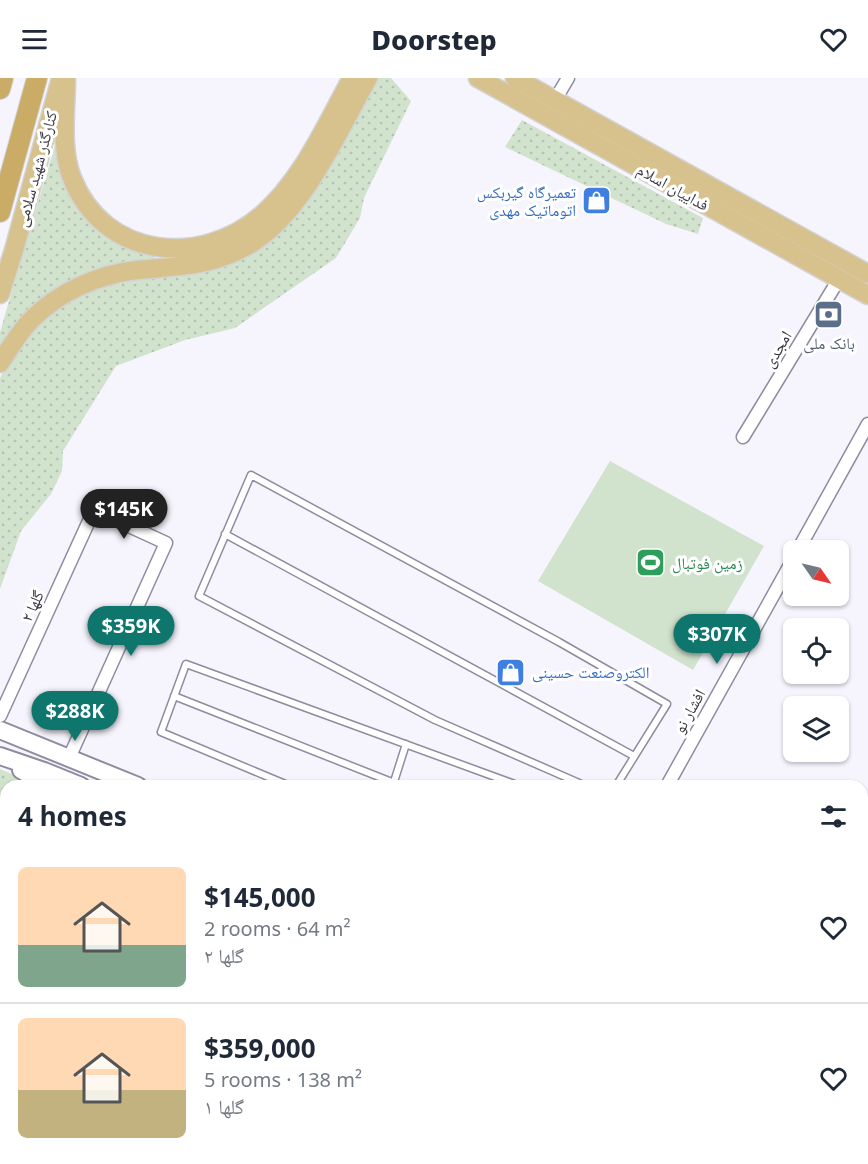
<!DOCTYPE html>
<html lang="en">
<head>
<meta charset="utf-8">
<style>
	body { margin:0; font-family:"Noto Sans","Noto Naskh Arabic",sans-serif; background:#f6f6f7; color:#1f2937; height:100vh; display:flex; flex-direction:column; font-size:22px; white-space:nowrap }
	* { box-sizing:border-box; margin:0 }
	p { font-size:20px; color:#747a83 }
	.icon { flex:none; width:33px; height:33px; fill:none; stroke:currentColor; stroke-width:2; stroke-linecap:round; stroke-linejoin:round }
	.map { position:relative; flex:1; overflow:hidden }
	.details { position:absolute; left:0px; top:702px; width:868px; height:384px; display:flex; flex-direction:column; background:#fff; border-radius:18px 18px 0 0; box-shadow:0 2px 4px #0004 }
	.details>* { flex:none }
	.needle { width:39px; rotate:124deg }
	.tools { position:absolute; left:783px; top:462px; display:grid; gap:12px }
	.tools a { display:grid; place-items:center; width:66px; height:66px; border-radius:9px; background:#fff; box-shadow:0 2px 4px #0004; font-size:30px }
	.price { position:absolute; translate:-50% -51px; padding:0 14px; border-radius:21px; background:#0f766e; color:#fff; font-size:20px; line-height:39px; filter:drop-shadow(0 2px 3px #0008) }
	.price::after { content:''; position:absolute; left:50%; top:36px; width:18px; height:14px; margin-left:-9px; background:inherit; clip-path:polygon(0 0,100% 0,50% 100%) }
	.price.current { background:#222; color:#fff }
	ul { padding:0; list-style:none }
	li { display:flex; align-items:center; gap:18px; height:150px; padding:0 18px }
	li+li { border-top:2px solid #e0e1e3 }
	li span { display:grid; place-items:center; flex:none; width:168px; height:120px; border-radius:9px; color:#555 }
	li>.icon { margin-inline-start:auto }
	span .icon { width:72px; height:72px; fill:#fffc; stroke-width:1 }
	li b { font-size:26px }
	h2 { display:flex; justify-content:space-between; align-items:center; height:72px; padding:0 18px; font-size:26px }
	header { display:flex; justify-content:space-between; align-items:center; height:78px; padding:0 18px; background:#fff; font-size:27px; font-weight:800 }
	.map>svg:first-child { display:block }
	.grass { fill:url(#grass-dots) }
	.green { fill:#d1e3cd }
	.lines { fill:none; stroke-linecap:round; stroke-linejoin:round }
	.service-casing { stroke:#8e8c9f; stroke-width:9 }
	.minor-casing { stroke:#8e8c9f; stroke-width:15 }
	.secondary-casing { stroke:#8e8c9f; stroke-width:20 }
	.primary-casing { stroke:#d3d3d5; stroke-width:21 }
	.trunk-casing { stroke:#d3d3d5; stroke-width:22 }
	.path { stroke:#aaa9b1; stroke-width:1.5; stroke-dasharray:3 3; stroke-linecap:butt }
	.service { stroke:#fff; stroke-width:6 }
	.minor { stroke:#fff; stroke-width:12 }
	.secondary { stroke:#fff; stroke-width:16 }
	.primary { stroke:#d7c18c; stroke-width:18 }
	.trunk { stroke:#caac66; stroke-width:20 }
	.labels { text-anchor:middle; stroke-width:6; stroke-linejoin:round; paint-order:stroke }
	.street-label { font-size:16px; fill:#38373f; stroke:#fff }
	.shop-label { font-size:16px; fill:#366cbe; stroke:#fff; text-anchor:end }
	.service-label { font-size:16px; fill:#4e5e75; stroke:#fff }
	.leisure-label { font-size:16px; fill:#27864d; stroke:#fff; text-anchor:start }
</style>
</head>
<body>
<header><svg class="icon" aria-label="menu" viewBox="0 0 24 24"><path d="M4 6h16M4 12h16M4 18h16"/></svg>Doorstep<svg class="icon" aria-label="heart" viewBox="0 0 24 24"><path d="M12 20l-8-8c-3-5 5-10 8-4 3-6 11-1 8 4z"/></svg></header>
<div class="map">
<svg width="868" height="1086" viewBox="0 0 868 1086">
	<defs>
		<pattern id="grass-dots" width="8" height="8" patternUnits="userSpaceOnUse" patternTransform="scale(1.5)"><rect width="8" height="8" fill="#d1e3cd"/><path d="M2 2h.1M6 6h.1" fill="none" stroke="#b4c3b1" stroke-width="1.8" stroke-linecap="round"/></pattern>
	</defs>
	<rect width="100%" height="100%" fill="#f6f5fd"/>
	<path class="grass" d="M 373,0 L 391,0 L 411,23 L 364,120 L 360,140 L 336,180 L 235,250 L 185,262 L 116,288 L 63,373 L 62,393 L 51,416 L 21,453 L 0,511 L 0,300 L 14,273 L 41,241 L 70,222 L 103,208 L 125,203 L 159,197 L 194,196 L 233,185 L 267,162 Z
		M 522,42 L 703,140 L 698,156 L 666,146 L 505,69 Z
		M 58,57 L 68,106 L 156,176 L 154,184 L 107,192 L 0,275 L 0,254 Z
		M 0,691 L 40,708 L 6,708 L 6,874 L 0,882 Z
		M 6,916 L 6,1080 L 37,1080 L 48,1086 L 0,1086 L 0,922 Z"/>
	<path class="green" d="M 610,383 L 764,468 L 693,592 L 538,503 Z"/>
	<g class="lines">
		<defs>
			<path id="service" d="M 225,456 L 634,678
				M 174,618 L 402,708
				M 393,707 L 406,666
				M 290,708 L 161,654 L 186,586 L 520,708
				M 586,708 L 435,642 L 199,518 L 251,397 L 559,564 L 667,626 L 616,708
				M 862,855 L 868,844"/>
			<path id="minor" d="M 555,22 L 568,0
				M 743,359 L 839,201
				M 798,472 L 868,346
				M 0,638 L 94,432 L 166,465 L 69,680
				M 667,708 L 794,480
				M 184,1080 L 200,1086
				M 526,1080 L 542,1086
				M 133,1086 L 135,1080
				M 285,1086 L 287,1080
				M 446,1086 L 448,1080
				M 610,1086 L 613,1080"/>
			<path id="secondary" d="M 0,652 L 138,708
				M 0,678 L 44,693 L 81,708
				M 21,692 L 48,708
				M 0,890 L 6,884
				M 0,915 L 6,908
				M 862,993 L 868,995
				M 862,1022 L 868,1024
				M 683,1086 L 685,1080"/>
			<path id="primary" d="M 66,0 C 66,32 60,70 72,100 C 104,181 201,190 262,137 C 303,101 326,47 352,0
				M 478,0 L 868,217
				M 515,0 L 868,196
				M 0,216 L 14,172 L 60,4
				M 0,285 C 10,270 19,254 32,241 C 59,214 99,196 137,192 C 181,188 217,188 255,163 C 305,130 339,52 368,0"/>
			<path id="trunk" d="M 0,11 L 3,0
				M 0,134 L 37,0"/>
		</defs>
		<use href="#service" class="service-casing"/>
		<use href="#minor" class="minor-casing"/>
		<use href="#secondary" class="secondary-casing"/>
		<use href="#primary" class="primary-casing"/>
		<use href="#trunk" class="trunk-casing"/>
		<path class="path" d="M 0,993 L 6,987
			M 0,1029 L 6,1031
			M 18,1080 L 18,1086
			M 32,1086 L 34,1080"/>
		<use href="#service" class="service"/>
		<use href="#minor" class="minor"/>
		<use href="#secondary" class="secondary"/>
		<use href="#primary" class="primary"/>
		<use href="#trunk" class="trunk"/>
	</g>
	<defs>
		<symbol id="shop-square" viewBox="-11 -11 22 22"><rect x="-9" y="-9" width="18" height="18" rx="4" fill="#3f7fe0" stroke="#fff"/><path d="M-5-2.5h2.3a2.7 3.5 0 0 1 5.4 0H5L5.5 6h-11ZM-1.5-2.5h3a1.5 2.3 0 0 0-3 0Z" fill="#fff"/></symbol>
		<symbol id="bank-square" viewBox="-11 -11 22 22"><rect x="-9" y="-9" width="18" height="18" rx="4" fill="#5c6f8a" stroke="#fff"/><path d="M-6-4H6V4H-6ZM0-2.3a2.3 2.3 0 1 0 0 4.6a2.3 2.3 0 1 0 0-4.6Z" fill="#fff"/></symbol>
		<symbol id="stadium-square" viewBox="-11 -11 22 22"><rect x="-9" y="-9" width="18" height="18" rx="4" fill="#2e9e5b" stroke="#fff"/><path d="M0-5a6.5 5 0 1 0 0 10a6.5 5 0 1 0 0-10ZM-3.5-1.8h7v3.6h-7Z" fill="#fff"/></symbol>
	</defs>
	<g fill-rule="evenodd">
		<use href="#shop-square" x="580" y="106" width="33" height="33"/>
		<use href="#bank-square" x="812" y="220" width="33" height="33"/>
		<use href="#stadium-square" x="634" y="468" width="33" height="33"/>
		<use href="#shop-square" x="494" y="578" width="33" height="33"/>
	</g>
	<g class="labels">
		<g class="street-label">
			<text transform="translate(36 91) rotate(-75)" y="6">کنارگذر شهید سلامی</text>
			<text transform="translate(673 109) rotate(29)" y="6">فداییان اسلام</text>
			<text transform="translate(777 271) rotate(-59)" y="6">امجدی</text>
			<text transform="translate(32 528) rotate(-65)" y="6">گلها ۲</text>
			<text transform="translate(689 633) rotate(-61)" y="6">افشار نو</text>
		</g>
		<g class="shop-label">
			<text x="576" y="120">تعمیرگاه گیربکس<tspan x="576" dy="18">اتوماتیک مهدی</tspan></text>
			<text x="532" y="600" text-anchor="start">الکتروصنعت حسینی</text>
		</g>
		<g class="service-label">
			<text x="829" y="271">بانک ملی</text>
		</g>
		<g class="leisure-label">
			<text x="672" y="491">زمین فوتبال</text>
		</g>
	</g>
</svg>
<div class="tools">
<a><svg class="needle" viewBox="-14 -14 28 28"><path d="M0-13l5 13h-10z" fill="#e53935"/><path d="M0 13l5-13h-10z" fill="#747a83"/></svg></a>
<a><svg class="icon" aria-label="locate" viewBox="0 0 24 24"><circle cx="12" cy="12" r="6"/><path d="M12 2v4M12 18v4M2 12h4M18 12h4"/></svg></a>
<a><svg class="icon" aria-label="layers" viewBox="0 0 24 24"><path d="M12 4l9 5-9 5-9-5zM3 14l9 5 9-5"/></svg></a>
</div>
<b class="price current" style="left:124px;top:462px">$145K</b>
<b class="price" style="left:131px;top:579px">$359K</b>
<b class="price" style="left:717px;top:587px">$307K</b>
<b class="price" style="left:75px;top:664px">$288K</b>
<section class="details">
<h2>4 homes<svg class="icon" aria-label="filters" viewBox="0 0 24 24"><path d="M4 7h16M4 17h16"/><circle cx="9" cy="7" r="2"/><circle cx="15" cy="17" r="2"/></svg></h2>
<ul>
<li><span style="background:linear-gradient(#ffd9b3 65%,#7fa58c 0)"><svg class="icon" aria-label="home" viewBox="0 0 24 24"><path d="M3 11l9-7 9 7M6 9v11h12V9"/></svg></span><div><b>$145,000</b><p>2 rooms · 64 m²</p><p>گلها ۲</p></div><svg class="icon" aria-label="heart" viewBox="0 0 24 24"><path d="M12 20l-8-8c-3-5 5-10 8-4 3-6 11-1 8 4z"/></svg></li>
<li><span style="background:linear-gradient(#ffd9b3 60%,#c2b280 0)"><svg class="icon" aria-label="home" viewBox="0 0 24 24"><path d="M3 11l9-7 9 7M6 9v11h12V9"/></svg></span><div><b>$359,000</b><p>5 rooms · 138 m²</p><p>گلها ۱</p></div><svg class="icon" aria-label="heart" viewBox="0 0 24 24"><path d="M12 20l-8-8c-3-5 5-10 8-4 3-6 11-1 8 4z"/></svg></li>
</ul>
</section>
</div>
</body>
</html>
